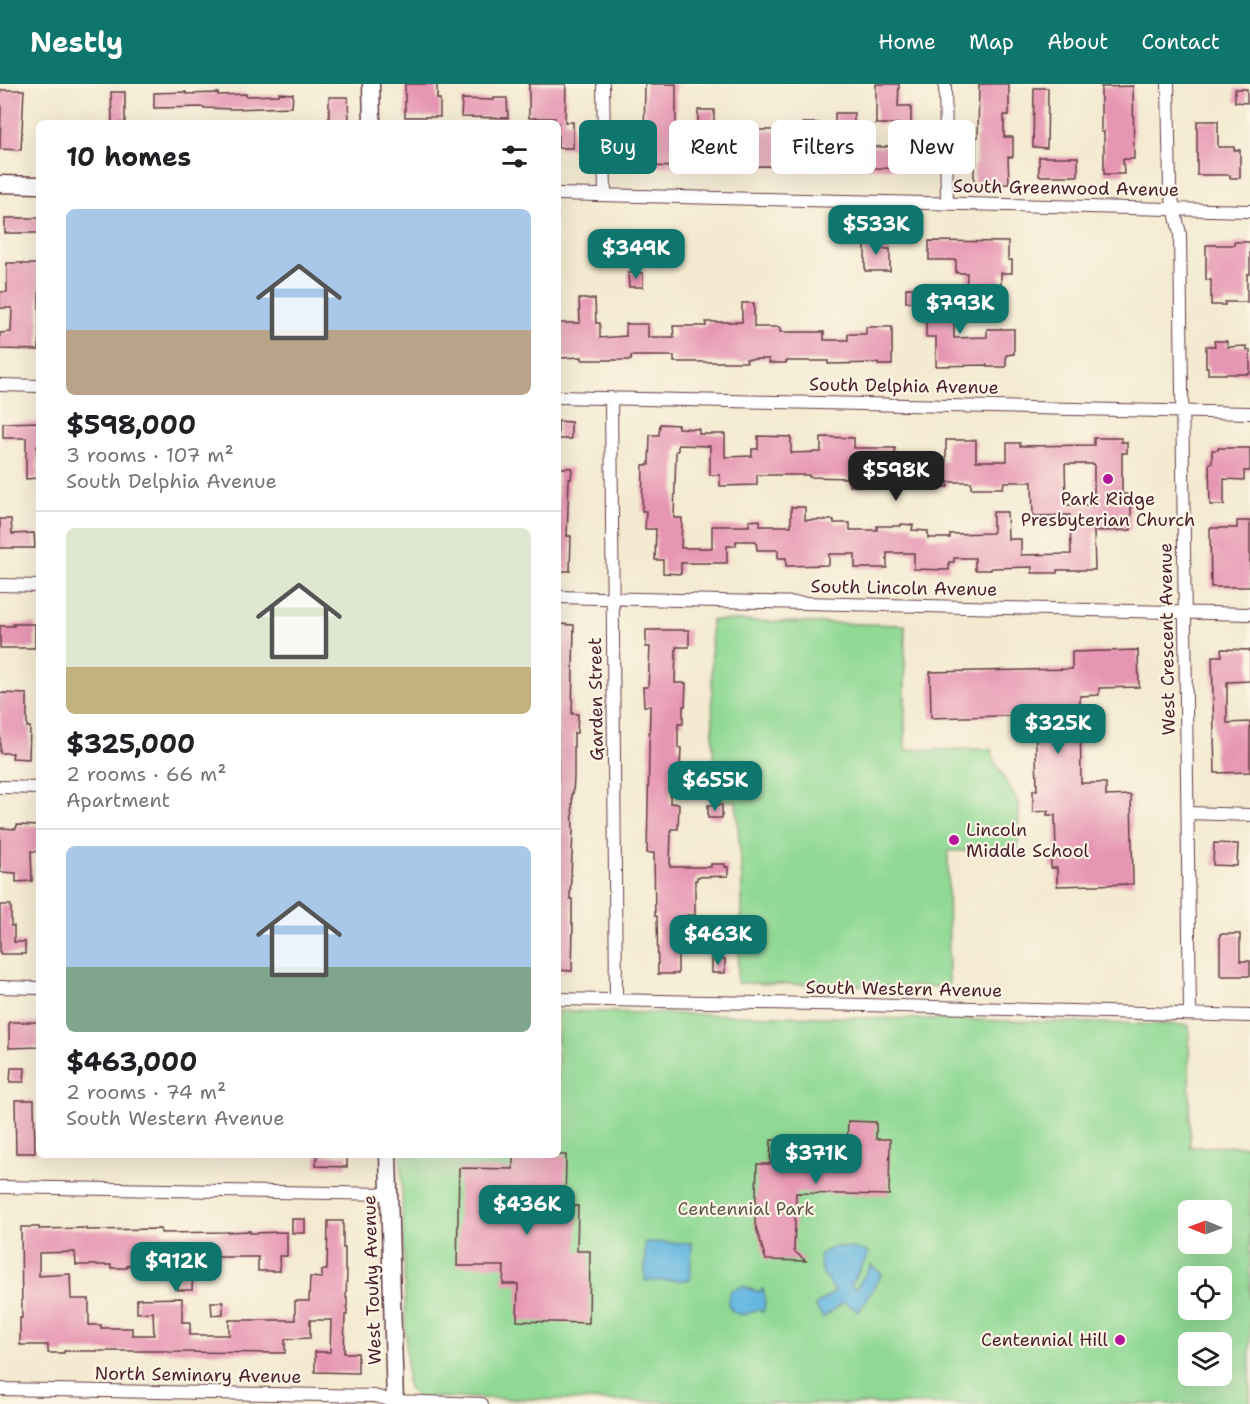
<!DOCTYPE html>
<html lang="en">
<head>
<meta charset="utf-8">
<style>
	body { margin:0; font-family:"Shantell Sans",sans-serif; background:#f2f2f2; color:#202124; height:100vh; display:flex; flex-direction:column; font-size:22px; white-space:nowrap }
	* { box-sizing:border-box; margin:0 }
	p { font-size:20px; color:#757577 }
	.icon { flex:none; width:33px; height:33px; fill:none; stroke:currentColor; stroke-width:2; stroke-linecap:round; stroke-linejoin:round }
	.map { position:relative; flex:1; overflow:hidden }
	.sheet { position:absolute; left:36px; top:36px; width:525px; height:1038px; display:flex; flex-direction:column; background:#fff; border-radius:9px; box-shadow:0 6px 24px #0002 }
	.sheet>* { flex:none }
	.guide { position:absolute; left:579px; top:36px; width:570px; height:54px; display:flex; gap:12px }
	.needle { width:39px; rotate:271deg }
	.controls { position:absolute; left:1178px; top:1116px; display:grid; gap:12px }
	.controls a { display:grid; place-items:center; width:54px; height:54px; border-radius:9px; background:#fff; box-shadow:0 6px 24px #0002; font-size:30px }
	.price { position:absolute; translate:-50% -51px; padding:0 14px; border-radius:12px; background:#0f766e; color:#fff; font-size:20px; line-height:39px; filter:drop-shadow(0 2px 3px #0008) }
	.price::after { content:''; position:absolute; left:50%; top:36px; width:18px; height:14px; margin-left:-9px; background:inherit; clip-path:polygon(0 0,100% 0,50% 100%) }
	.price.active { background:#222; color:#fff }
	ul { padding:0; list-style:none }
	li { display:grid; align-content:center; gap:12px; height:318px; padding:0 30px }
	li+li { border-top:2px solid #e0e0e0 }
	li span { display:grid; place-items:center; height:186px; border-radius:9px; color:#555 }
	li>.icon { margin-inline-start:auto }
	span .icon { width:108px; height:108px; fill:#fffc; stroke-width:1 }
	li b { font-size:26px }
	h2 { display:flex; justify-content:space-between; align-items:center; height:72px; padding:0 30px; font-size:26px }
	.tag { padding:0 21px; border-radius:9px; background:#fff; box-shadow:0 6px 24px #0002; font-size:21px; line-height:54px }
	.tag.active { background:#0f766e; color:#fff }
	header { display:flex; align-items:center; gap:36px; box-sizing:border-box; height:84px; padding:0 30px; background:#0f766e; color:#fff }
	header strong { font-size:28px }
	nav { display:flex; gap:33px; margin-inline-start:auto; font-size:21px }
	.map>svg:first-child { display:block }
	.green { fill:#90d994; stroke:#6d7c60; stroke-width:1.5; fill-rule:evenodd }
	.water { fill:#64b7e0; stroke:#576b86; stroke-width:1.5 }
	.building { fill:#e695b2; fill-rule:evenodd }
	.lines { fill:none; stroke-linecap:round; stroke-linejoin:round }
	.street-casing { stroke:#643d44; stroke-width:14 }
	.secondary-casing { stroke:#643d44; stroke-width:19 }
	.street { stroke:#fff; stroke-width:12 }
	.secondary { stroke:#fff; stroke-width:16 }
	.poi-dot { fill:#b5179e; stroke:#fcf5e5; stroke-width:2 }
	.labels { text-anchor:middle; stroke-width:4.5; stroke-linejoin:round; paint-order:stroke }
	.street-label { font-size:18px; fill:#4a1f2b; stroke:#fcf5e5 }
	.poi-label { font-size:18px; fill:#4a1f2b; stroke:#fcf5e5 }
	.park-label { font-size:18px; fill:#5f574a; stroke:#fcf5e5 }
</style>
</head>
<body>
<header>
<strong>Nestly</strong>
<nav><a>Home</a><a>Map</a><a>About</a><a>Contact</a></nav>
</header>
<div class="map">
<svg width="1250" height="1320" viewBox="0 0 1250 1320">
	<rect width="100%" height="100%" fill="#fcf5e5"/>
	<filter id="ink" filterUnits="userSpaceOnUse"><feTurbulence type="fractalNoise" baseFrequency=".0167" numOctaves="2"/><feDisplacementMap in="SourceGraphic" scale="12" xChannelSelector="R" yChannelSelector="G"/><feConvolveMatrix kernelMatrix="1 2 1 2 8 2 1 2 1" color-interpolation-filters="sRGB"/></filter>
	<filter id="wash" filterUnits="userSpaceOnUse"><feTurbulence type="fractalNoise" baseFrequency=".008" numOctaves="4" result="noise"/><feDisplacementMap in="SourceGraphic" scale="24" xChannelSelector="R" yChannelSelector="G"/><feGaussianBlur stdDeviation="1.35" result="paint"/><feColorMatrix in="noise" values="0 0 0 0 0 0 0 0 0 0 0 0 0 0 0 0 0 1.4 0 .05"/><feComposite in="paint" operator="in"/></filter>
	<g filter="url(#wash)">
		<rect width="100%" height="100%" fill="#f4ead1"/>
		<path class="green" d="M 711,536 L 905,541 L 905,666 L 991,665 L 995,678 L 1019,720 L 1018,767 L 948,767 L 949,903 L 737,899 L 742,825 L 742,795 L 736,717 L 714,716 Z
			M 558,927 L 1189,941 L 1190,1063 L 1250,1062 L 1250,1320 L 796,1320 L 416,1313 L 408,1304 L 407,1298 L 401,1071 L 558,1071 ZM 1188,1126 L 1221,1126 L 1221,1160 L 1188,1160 ZM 1188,1192 L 1221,1192 L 1221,1226 L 1188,1226 ZM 1188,1258 L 1221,1258 L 1221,1292 L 1188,1292 Z"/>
		<path class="water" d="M 645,1158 L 692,1159 L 690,1196 L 645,1197 Z
			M 838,1163 C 850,1163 859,1165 869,1169 L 851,1201 L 856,1205 L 871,1181 L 882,1190 L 859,1228 L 844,1218 L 823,1234 L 815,1222 L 835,1207 L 822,1188 L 819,1171 L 829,1165 Z
			M 743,1202 L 759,1208 L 763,1205 C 766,1214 766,1220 763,1228 L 757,1226 C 753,1227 750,1229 747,1230 C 737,1233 728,1226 728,1217 C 728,1214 730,1209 731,1206 Z"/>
		<g id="blocks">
			<path class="building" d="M 405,0 L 437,0 L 437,15 L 440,15 L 440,33 L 405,33 Z
				M 529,0 L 566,0 L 565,38 L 573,38 L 573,64 L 558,64 L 558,39 L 555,39 L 555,34 L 529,34 Z
				M 645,0 L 676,0 L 676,56 L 698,56 L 698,26 L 714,26 L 714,45 L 737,45 L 737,46 L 777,46 L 777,44 L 802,45 L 802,39 L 819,39 L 818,74 L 793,74 L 793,83 L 766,82 L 716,83 L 716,84 L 646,82 L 646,68 L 641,68 L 641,53 L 644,53 Z
				M 876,0 L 899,0 L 898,22 L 911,22 L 911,47 L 913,47 L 913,57 L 918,57 L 918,85 L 838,83 L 839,71 L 850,72 L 850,62 L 886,63 L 886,62 L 900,62 L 900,40 L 876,40 Z
				M 979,0 L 1009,0 L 1009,31 L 1004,31 L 1004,53 L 1013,53 L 1013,73 L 1008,73 L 1009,100 L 974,100 L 974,80 L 976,80 L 976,53 L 978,53 Z
				M 1133,2 L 1134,75 L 1123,75 L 1124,90 L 1104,90 L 1104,48 L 1101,48 L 1101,3 Z
				M 1034,4 L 1048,4 L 1047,64 L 1033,63 Z
				M 1235,5 L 1247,5 L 1247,19 L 1235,18 Z
				M 0,6 L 24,6 L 21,66 L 0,65 L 1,21 L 0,21 Z
				M 111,8 L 125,8 L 125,39 L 112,39 Z
				M 186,8 L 186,10 L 218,9 L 218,11 L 246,10 L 246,12 L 279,11 L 279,9 L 293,10 L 292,23 L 233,25 L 204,24 L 204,23 L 154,24 L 154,9 Z
				M 329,13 L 348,13 L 349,39 L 329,39 Z
				M 494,14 L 507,14 L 508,34 L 461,33 L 462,15 L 494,16 Z
				M 835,29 L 854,29 L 854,44 L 835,44 Z
				M 1197,37 L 1218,37 L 1218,63 L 1234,63 L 1234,66 L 1240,66 L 1240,94 L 1230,94 L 1230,91 L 1197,91 Z
				M 1039,73 L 1078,73 L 1078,92 L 1039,92 Z
				M 5,134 L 39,134 L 39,149 L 5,149 Z
				M 865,154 L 880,154 L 880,165 L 890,165 L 890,187 L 865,187 Z
				M 929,157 L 1008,158 L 1008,176 L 1012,176 L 1012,189 L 1001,189 L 1001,219 L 988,219 L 988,213 L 966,213 L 967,189 L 956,189 L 956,176 L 929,176 Z
				M 1234,158 L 1250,158 L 1250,190 L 1247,190 L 1247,218 L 1225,218 L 1225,221 L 1211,221 L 1211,196 L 1206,196 L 1206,161 L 1234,161 Z
				M 7,179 L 22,179 L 22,180 L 39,180 L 39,266 L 0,265 L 0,249 L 11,248 L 12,224 L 0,224 L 0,208 L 7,208 Z
				M 628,189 L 643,189 L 643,203 L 629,203 Z
				M 906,204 L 926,205 L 926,204 L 944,204 L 944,233 L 954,233 L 954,254 L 987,253 L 987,245 L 1014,245 L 1014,270 L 1006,271 L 1006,283 L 987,283 L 987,281 L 936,282 L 936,253 L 926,253 L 926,219 L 906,218 Z
				M 579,215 L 595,215 L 596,239 L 600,239 L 600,254 L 626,252 L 626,240 L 648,240 L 648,253 L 674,253 L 673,242 L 706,242 L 706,238 L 742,238 L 742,219 L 754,219 L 754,243 L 780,243 L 780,248 L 824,248 L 824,256 L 848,256 L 848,250 L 866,250 L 866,243 L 892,243 L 892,281 L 878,281 L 878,279 L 828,280 L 828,277 L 786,277 L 786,279 L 769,279 L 769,275 L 746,275 L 747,278 L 674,278 L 674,272 L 631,272 L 631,276 L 582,276 L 582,273 L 558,274 L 558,239 L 580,239 Z
				M 1214,257 L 1227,257 L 1227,263 L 1247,262 L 1247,266 L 1250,266 L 1250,290 L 1208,290 L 1208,283 L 1206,283 L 1206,262 L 1215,262 Z
				M 558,337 L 571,338 L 571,355 L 558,355 Z
				M 39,338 L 39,362 L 37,362 L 38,394 L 26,395 L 26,354 L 3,354 L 3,339 Z
				M 660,340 L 678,341 L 678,344 L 699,345 L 699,350 L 725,350 L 725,373 L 752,372 L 752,365 L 758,365 L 758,352 L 791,353 L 791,369 L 821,368 L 821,353 L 854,354 L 854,364 L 895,364 L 896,393 L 865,393 L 865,402 L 849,402 L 849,394 L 809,393 L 809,391 L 757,391 L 757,401 L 720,402 L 720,391 L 710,391 L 710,362 L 678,361 L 678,367 L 676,367 L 674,434 L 682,434 L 681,464 L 712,464 L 712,442 L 749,442 L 749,437 L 760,436 L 760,442 L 791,442 L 791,423 L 805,423 L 805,436 L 834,436 L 834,439 L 850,439 L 850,446 L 877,446 L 877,442 L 901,442 L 901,440 L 913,441 L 912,446 L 928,447 L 928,454 L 950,454 L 950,450 L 993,449 L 993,428 L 1007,428 L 1008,455 L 1021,455 L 1021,471 L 1071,470 L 1070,431 L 1033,432 L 1032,398 L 1004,398 L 1003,404 L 971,404 L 971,398 L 948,398 L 948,403 L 934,403 L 933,377 L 946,377 L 946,356 L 976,356 L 976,377 L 1007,377 L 1007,359 L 1020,359 L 1020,362 L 1094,361 L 1094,354 L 1121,354 L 1121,358 L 1127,358 L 1127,369 L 1122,369 L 1122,410 L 1131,410 L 1131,446 L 1094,447 L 1095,486 L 1057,486 L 1057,489 L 1032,489 L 1032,483 L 991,484 L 991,486 L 975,486 L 975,474 L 954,474 L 954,478 L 949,478 L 949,486 L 914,485 L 914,469 L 887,469 L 887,484 L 855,484 L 855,470 L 829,470 L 829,481 L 786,482 L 786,474 L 778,474 L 778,466 L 757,466 L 756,457 L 736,457 L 736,462 L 727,462 L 727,479 L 681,479 L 681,490 L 663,489 L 663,476 L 655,476 L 656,445 L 645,445 L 646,427 L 642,427 L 643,381 L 649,381 L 650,351 L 659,351 ZM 1065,380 L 1094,380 L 1094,421 L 1066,421 Z
				M 1218,364 L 1250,364 L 1250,387 L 1244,387 L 1244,396 L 1224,395 L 1224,421 L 1210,421 L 1209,379 L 1212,379 L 1212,366 L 1218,366 Z
				M 558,384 L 572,384 L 571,395 L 569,395 L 567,452 L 571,452 L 570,487 L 558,487 Z
				M 0,435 L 11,435 L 12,450 L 34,449 L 35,464 L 0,464 Z
				M 1237,437 L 1250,437 L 1250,503 L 1211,503 L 1210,444 L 1237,444 Z
				M 13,540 L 35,540 L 35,564 L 0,564 L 0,542 L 14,542 Z
				M 558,540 L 574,541 L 572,630 L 578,630 L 577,649 L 574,649 L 574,693 L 573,709 L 572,709 L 573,747 L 570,815 L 572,815 L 572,840 L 573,840 L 572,887 L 558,886 Z
				M 646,546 L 689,546 L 689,563 L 676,563 L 675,599 L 686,599 L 685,622 L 683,622 L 683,640 L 678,640 L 678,664 L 681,664 L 680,685 L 671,685 L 670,719 L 679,720 L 678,745 L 671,745 L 670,783 L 711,783 L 711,780 L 725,780 L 725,783 L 728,783 L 728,792 L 697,793 L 697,796 L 695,796 L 695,831 L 687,831 L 687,860 L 682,860 L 681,865 L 678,865 L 678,890 L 658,890 L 657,832 L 655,832 L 654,769 L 647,769 L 650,622 L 644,622 L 643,603 L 648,603 L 650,563 L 646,563 Z
				M 1221,565 L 1250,566 L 1250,597 L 1227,598 L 1227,639 L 1250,638 L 1250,688 L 1215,689 L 1212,572 L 1222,572 Z
				M 1138,566 L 1139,603 L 1099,604 L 1099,611 L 1080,612 L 1081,699 L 1106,699 L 1106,712 L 1131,711 L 1133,800 L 1057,802 L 1057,784 L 1051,784 L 1051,771 L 1056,771 L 1055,731 L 1047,731 L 1048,727 L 1033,728 L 1033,706 L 1037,706 L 1035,631 L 931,634 L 930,588 L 1072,585 L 1072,568 Z
				M 0,609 L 27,610 L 27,643 L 30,643 L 29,675 L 12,674 L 13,669 L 0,669 Z
				M 708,721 L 722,721 L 722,734 L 708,734 Z
				M 17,741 L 39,742 L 39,768 L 31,767 L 32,797 L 16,798 L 16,789 L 0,788 L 0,744 L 16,745 Z
				M 1214,759 L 1238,760 L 1237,782 L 1213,781 Z
				M 0,821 L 11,821 L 11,842 L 14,842 L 14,858 L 25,858 L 25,870 L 0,870 Z
				M 1220,850 L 1240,850 L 1240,877 L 1250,877 L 1250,892 L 1220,892 Z
				M 712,875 L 725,875 L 725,889 L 712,889 Z
				M 9,938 L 38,938 L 39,963 L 9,964 Z
				M 11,984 L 25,984 L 24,998 L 10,998 Z
				M 15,1016 L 34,1016 L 35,1069 L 16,1069 Z
				M 848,1037 L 876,1038 L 876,1055 L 890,1055 L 889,1111 L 796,1109 L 794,1167 L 806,1177 L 766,1176 L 755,1140 L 757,1080 L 770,1080 L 771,1056 L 784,1056 L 783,1076 L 846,1078 Z
				M 317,1071 L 347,1071 L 347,1083 L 316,1082 Z
				M 513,1071 L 566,1071 L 565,1122 L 578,1122 L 577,1167 L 590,1167 L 589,1239 L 517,1237 L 518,1200 L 503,1200 L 504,1182 L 457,1182 L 459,1084 L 513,1085 Z
				M 292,1135 L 305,1135 L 305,1149 L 292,1149 Z
				M 328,1137 L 343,1137 L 343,1164 L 345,1164 L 345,1186 L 347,1187 L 346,1214 L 347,1214 L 347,1231 L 345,1231 L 344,1269 L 358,1269 L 358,1289 L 315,1288 L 315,1268 L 330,1268 L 331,1236 L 310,1236 L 310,1254 L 285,1255 L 285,1269 L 168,1268 L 168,1267 L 64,1267 L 64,1269 L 48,1269 L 48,1261 L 20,1261 L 20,1234 L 22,1234 L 21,1143 L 39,1143 L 39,1145 L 86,1144 L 86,1146 L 161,1145 L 161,1149 L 226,1148 L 250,1147 L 250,1149 L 287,1148 L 287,1172 L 279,1172 L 280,1187 L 258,1187 L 258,1173 L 211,1173 L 211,1187 L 193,1187 L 192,1206 L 178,1206 L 179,1178 L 155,1178 L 155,1181 L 127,1181 L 127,1184 L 111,1184 L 111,1181 L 76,1181 L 75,1168 L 39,1169 L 39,1192 L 70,1190 L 71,1215 L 89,1215 L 89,1241 L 101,1241 L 101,1244 L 132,1244 L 132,1251 L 154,1251 L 153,1228 L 137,1229 L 137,1215 L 182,1214 L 182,1238 L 190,1238 L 190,1251 L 229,1251 L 229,1236 L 295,1236 L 295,1217 L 309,1217 L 310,1193 L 322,1194 L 322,1186 L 327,1186 Z
				M 211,1218 L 223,1218 L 223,1230 L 212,1231 Z"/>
		</g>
	</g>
	<g filter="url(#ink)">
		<use href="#blocks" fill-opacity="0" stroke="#643d44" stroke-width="1.5"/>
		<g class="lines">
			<defs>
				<path id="street" d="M 603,0 L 605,111
					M 945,0 L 947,119
					M 1168,0 L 1170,106 L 1180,150 L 1190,930
					M 558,110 L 1250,127
					M 0,301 L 39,302
					M 558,313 L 1250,329
					M 611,314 L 616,916
					M 0,501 L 39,502
					M 558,513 L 1250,530
					M 0,703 L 39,704
					M 1188,729 L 1250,731
					M 0,903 L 39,904
					M 558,915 L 864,921 L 1250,932
					M 0,1103 L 389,1110
					M 0,1305 L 374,1312 L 394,1317 L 482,1320"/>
				<path id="secondary" d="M 371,0 L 372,39
					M 0,100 L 39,101
					M 388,1071 L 395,1320"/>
			</defs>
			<use href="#street" class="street-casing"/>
			<use href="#secondary" class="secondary-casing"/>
			<use href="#street" class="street"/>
			<use href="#secondary" class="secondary"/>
		</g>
	</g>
	<g class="poi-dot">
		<circle cx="1108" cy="395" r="6"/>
		<circle cx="954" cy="756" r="6"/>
		<circle cx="1120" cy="1256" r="6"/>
	</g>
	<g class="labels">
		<g class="street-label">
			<text transform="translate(1066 104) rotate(1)" y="6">South Greenwood Avenue</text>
			<text transform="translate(904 302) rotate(1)" y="6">South Delphia Avenue</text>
			<text transform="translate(904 504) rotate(1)" y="6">South Lincoln Avenue</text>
			<text transform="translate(1167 555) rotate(-91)" y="6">West Crescent Avenue</text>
			<text transform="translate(596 615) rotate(-91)" y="6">Garden Street</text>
			<text transform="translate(904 905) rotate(1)" y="6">South Western Avenue</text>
			<text transform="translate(372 1196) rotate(-92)" y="6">West Touhy Avenue</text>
			<text transform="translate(198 1291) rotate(1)" y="6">North Seminary Avenue</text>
		</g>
		<g class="poi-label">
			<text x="1108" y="421">Park Ridge<tspan x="1108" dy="21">Presbyterian Church</tspan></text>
			<text x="966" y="752" text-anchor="start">Lincoln<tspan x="966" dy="21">Middle School</tspan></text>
			<text x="1108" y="1262" text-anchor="end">Centennial Hill</text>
		</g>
		<g class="park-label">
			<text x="746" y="1131">Centennial Park</text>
		</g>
	</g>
</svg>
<div class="controls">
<a><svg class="needle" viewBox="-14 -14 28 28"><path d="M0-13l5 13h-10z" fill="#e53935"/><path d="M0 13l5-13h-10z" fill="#757577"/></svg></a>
<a><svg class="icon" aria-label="locate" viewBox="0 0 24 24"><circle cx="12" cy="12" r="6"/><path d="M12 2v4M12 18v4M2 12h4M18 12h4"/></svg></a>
<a><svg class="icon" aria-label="layers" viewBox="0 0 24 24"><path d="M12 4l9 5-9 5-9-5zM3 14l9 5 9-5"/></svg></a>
</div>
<b class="price" style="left:876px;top:172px">$533K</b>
<b class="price" style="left:636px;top:196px">$349K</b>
<b class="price" style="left:960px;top:251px">$793K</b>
<b class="price active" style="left:896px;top:418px">$598K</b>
<b class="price" style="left:1058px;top:671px">$325K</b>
<b class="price" style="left:715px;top:728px">$655K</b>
<b class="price" style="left:718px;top:882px">$463K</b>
<b class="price" style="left:816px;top:1101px">$371K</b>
<b class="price" style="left:527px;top:1152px">$436K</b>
<b class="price" style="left:176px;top:1209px">$912K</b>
<div class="guide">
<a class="tag active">Buy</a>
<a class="tag">Rent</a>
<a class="tag">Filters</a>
<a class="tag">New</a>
</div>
<section class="sheet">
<h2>10 homes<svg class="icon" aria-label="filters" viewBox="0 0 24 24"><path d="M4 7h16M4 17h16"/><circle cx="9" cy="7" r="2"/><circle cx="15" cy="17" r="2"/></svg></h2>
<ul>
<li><span style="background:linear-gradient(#a9c7e8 65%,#b9a48a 0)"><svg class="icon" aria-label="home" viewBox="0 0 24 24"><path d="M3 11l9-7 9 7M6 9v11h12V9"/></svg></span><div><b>$598,000</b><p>3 rooms · 107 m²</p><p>South Delphia Avenue</p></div></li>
<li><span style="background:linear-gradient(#dfe7d0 75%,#c2b280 0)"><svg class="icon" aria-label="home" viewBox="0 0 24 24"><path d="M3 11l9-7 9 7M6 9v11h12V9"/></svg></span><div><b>$325,000</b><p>2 rooms · 66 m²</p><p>Apartment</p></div></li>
<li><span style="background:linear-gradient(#a9c7e8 65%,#7fa58c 0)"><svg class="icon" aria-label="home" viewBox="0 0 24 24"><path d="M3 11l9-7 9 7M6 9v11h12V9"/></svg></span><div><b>$463,000</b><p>2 rooms · 74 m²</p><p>South Western Avenue</p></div></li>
</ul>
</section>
</div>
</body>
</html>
